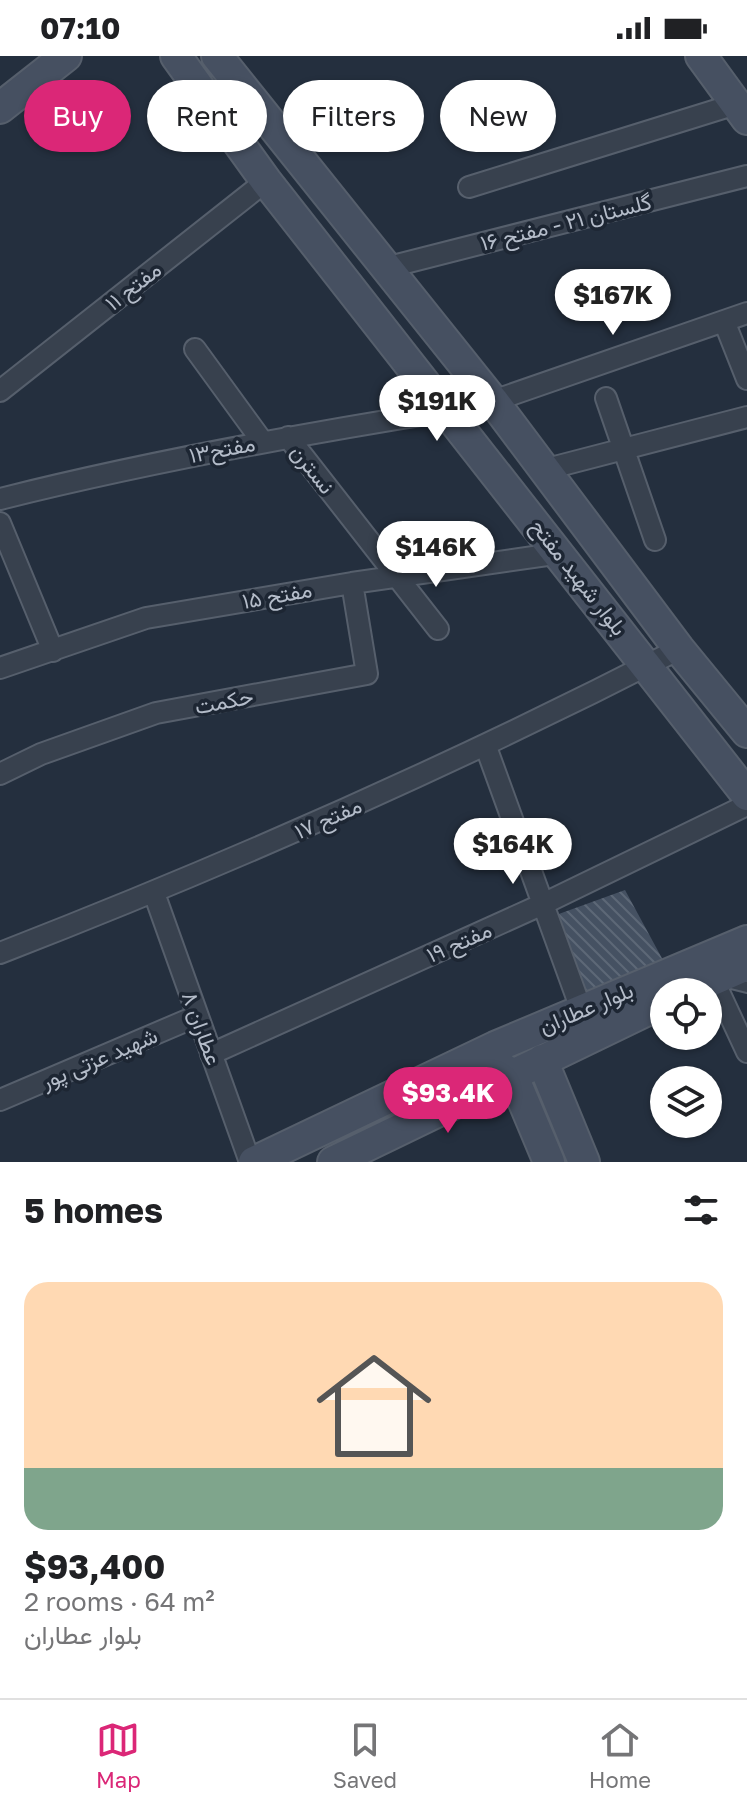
<!DOCTYPE html>
<html lang="en">
<head>
<meta charset="utf-8">
<style>
	body { margin:0; font-family:"Golos Text",Vazirmatn,sans-serif; background:#f2f2f2; color:#202124; height:100vh; display:flex; flex-direction:column; font-size:30px; white-space:nowrap }
	* { box-sizing:border-box; margin:0 }
	p { font-size:26px; color:#757577 }
	.icon { flex:none; width:44px; height:44px; fill:none; stroke:currentColor; stroke-width:2; stroke-linecap:round; stroke-linejoin:round }
	.map { position:relative; height:1106px; overflow:hidden }
	.sheet { display:flex; flex-direction:column; background:#fff; flex:1 }
	.sheet>* { flex:none }
	.top-card { position:absolute; left:24px; top:24px; width:700px; height:72px; display:flex; gap:16px }
	.fabs { position:absolute; left:650px; top:922px; display:grid; gap:16px }
	.fabs a { display:grid; place-items:center; width:72px; height:72px; border-radius:50%; background:#fff; box-shadow:0 2px 6px #0004; font-size:40px }
	.price { position:absolute; translate:-50% -68px; padding:0 18px; border-radius:28px; background:#fff; color:#222; font-size:26px; line-height:52px; filter:drop-shadow(0 2px 4px #0008) }
	.price::after { content:''; position:absolute; left:50%; top:48px; width:24px; height:18px; margin-left:-12px; background:inherit; clip-path:polygon(0 0,100% 0,50% 100%) }
	.price.on { background:#db2777; color:#fff }
	ul { padding:0; list-style:none }
	li { display:grid; align-content:center; gap:16px; height:424px; padding:0 24px }
	li+li { border-top:2px solid #e0e0e0 }
	li span { display:grid; place-items:center; height:248px; border-radius:24px; color:#555 }
	li>.icon { margin-inline-start:auto }
	span .icon { width:144px; height:144px; fill:#fffc; stroke-width:1 }
	li b { font-size:34px }
	h2 { display:flex; justify-content:space-between; align-items:center; height:96px; padding:0 24px; font-size:34px }
	.pill { padding:0 28px; border-radius:36px; background:#fff; box-shadow:0 2px 6px #0004; font-size:28px; line-height:72px }
	.pill.on { background:#db2777; color:#fff }
	.status { display:flex; justify-content:space-between; align-items:center; height:56px; padding:0 40px; background:#fff; direction:ltr }
	.status svg { height:22px; fill:currentColor }
	.dock { display:flex; justify-content:space-around; align-items:center; height:112px; border-top:2px solid #e0e0e0; background:#fff; font-size:22px; color:#757577 }
	.dock a { display:grid; justify-items:center; gap:4px }
	.dock .on { color:#db2777 }
	.map>svg:first-child { display:block }
	.building { fill:url(#building-back-hatch) }
	.lines { fill:none; stroke-linecap:round; stroke-linejoin:round }
	.lane-casing { stroke:#565f6c; stroke-width:14 }
	.street-casing { stroke:#565f6c; stroke-width:24 }
	.secondary-casing { stroke:#565f6c; stroke-width:34 }
	.lane { stroke:#38414e; stroke-width:10 }
	.street { stroke:#38414e; stroke-width:20 }
	.secondary { stroke:#465061; stroke-width:30 }
	.labels { text-anchor:middle; stroke-width:7; stroke-linejoin:round; paint-order:stroke }
	.street-label { font-size:22px; fill:#b4bcc9; stroke:#1d2633 }
</style>
</head>
<body>
<div class="status"><b>07:10</b><svg viewBox="0 0 49 12"><path d="M0 12V9h3v3zM5 12V6h3v6zM10 12V3h3v9zM15 12V0h3v12zM26 1h20v11H26zM47 4h2v5h-2z"/></svg></div>
<div class="map">
<svg width="747" height="1106" viewBox="0 0 747 1106">
	<defs>
		<pattern id="building-back-hatch" width="6" height="6" patternUnits="userSpaceOnUse" patternTransform="scale(2)"><rect width="6" height="6" fill="#455162"/><path d="M-1 5l2 2M0 0l6 6M5-1l2 2" fill="none" stroke="#5d6877"/></pattern>
	</defs>
	<rect width="100%" height="100%" fill="#242f3e"/>
	<path class="building" d="M 625,834 L 664,906 L 584,939 L 556,859 Z"/>
	<g class="lines">
		<defs>
			<path id="lane" d="M 727,926 L 747,931"/>
			<path id="street" d="M 469,131 L 736,48
				M 385,212 L 747,120
				M 724,265 L 747,323
				M 195,293 L 262,385
				M 0,335 L 266,125
				M 606,342 L 655,484
				M 493,345 L 747,257
				M 288,381 L 438,573
				M 543,414 L 747,361
				M 0,443 C 147,406 296,379 446,355
				M 0,467 L 53,595
				M 0,612 L 146,562 L 352,527 L 561,497
				M 486,691 L 581,953
				M 0,718 L 41,698 L 156,657 L 367,618 L 352,527
				M 154,837 L 250,1106
				M 0,897 C 232,807 457,707 679,593
				M 713,923 L 747,996
				M 211,998 L 543,848 L 747,749
				M 0,1044 L 197,960"/>
			<path id="secondary" d="M 176,0 L 266,125 L 747,739
				M 217,0 L 493,345 L 679,593 L 747,676
				M 701,0 L 747,63
				M 0,52 L 66,0
				M 685,936 L 747,909
				M 542,1004 L 584,1106
				M 497,1009 L 512,1018 L 549,1106
				M 254,1106 L 495,991 L 747,885
				M 333,1106 L 664,946"/>
		</defs>
		<use href="#lane" class="lane-casing"/>
		<use href="#street" class="street-casing"/>
		<use href="#secondary" class="secondary-casing"/>
		<use href="#lane" class="lane"/>
		<use href="#street" class="street"/>
		<use href="#secondary" class="secondary"/>
	</g>
	<g class="labels">
		<g class="street-label">
			<text transform="translate(566 166) rotate(-14)" y="8">گلستان ۲۱ - مفتح ۱۶</text>
			<text transform="translate(133 230) rotate(-38)" y="8">مفتح ۱۱</text>
			<text transform="translate(222 393) rotate(-11)" y="8">مفتح۱۳</text>
			<text transform="translate(313 413) rotate(52)" y="8">نسترن</text>
			<text transform="translate(579 521) rotate(52)" y="8">بلوار شهید مفتح</text>
			<text transform="translate(277 539) rotate(-10)" y="8">مفتح ۱۵</text>
			<text transform="translate(224 645) rotate(-11)" y="8">حکمت</text>
			<text transform="translate(328 762) rotate(-24)" y="8">مفتح ۱۷</text>
			<text transform="translate(459 886) rotate(-24)" y="8">مفتح ۱۹</text>
			<text transform="translate(586 952) rotate(-23)" y="8">بلوار عطاران</text>
			<text transform="translate(202 972) rotate(70)" y="8">عطاران ۸</text>
			<text transform="translate(99 1002) rotate(-23)" y="8">شهید عزتی پور</text>
		</g>
	</g>
</svg>
<div class="fabs">
<a><svg class="icon" aria-label="locate" viewBox="0 0 24 24"><circle cx="12" cy="12" r="6"/><path d="M12 2v4M12 18v4M2 12h4M18 12h4"/></svg></a>
<a><svg class="icon" aria-label="layers" viewBox="0 0 24 24"><path d="M12 4l9 5-9 5-9-5zM3 14l9 5 9-5"/></svg></a>
</div>
<b class="price" style="left:613px;top:281px">$167K</b>
<b class="price" style="left:437px;top:387px">$191K</b>
<b class="price" style="left:436px;top:533px">$146K</b>
<b class="price" style="left:513px;top:830px">$164K</b>
<b class="price on" style="left:448px;top:1079px">$93.4K</b>
<div class="top-card">
<a class="pill on">Buy</a>
<a class="pill">Rent</a>
<a class="pill">Filters</a>
<a class="pill">New</a>
</div>
</div>
<section class="sheet">
<h2>5 homes<svg class="icon" aria-label="filters" viewBox="0 0 24 24"><path d="M4 7h16M4 17h16"/><circle cx="9" cy="7" r="2"/><circle cx="15" cy="17" r="2"/></svg></h2>
<ul>
<li><span style="background:linear-gradient(#ffd9b3 75%,#7fa58c 0)"><svg class="icon" aria-label="home" viewBox="0 0 24 24"><path d="M3 11l9-7 9 7M6 9v11h12V9"/></svg></span><div><b>$93,400</b><p>2 rooms · 64 m²</p><p>بلوار عطاران</p></div></li>
</ul>
</section>
<nav class="dock">
<a class="on"><svg class="icon" aria-label="map" viewBox="0 0 24 24"><path d="M3 6l6-2 6 2 6-2v14l-6 2-6-2-6 2zM9 4v14M15 6v14"/></svg>Map</a>
<a><svg class="icon" aria-label="saved" viewBox="0 0 24 24"><path d="M7 4h10v16l-5-4-5 4z"/></svg>Saved</a>
<a><svg class="icon" aria-label="home" viewBox="0 0 24 24"><path d="M3 11l9-7 9 7M6 9v11h12V9"/></svg>Home</a>
</nav>
</body>
</html>
